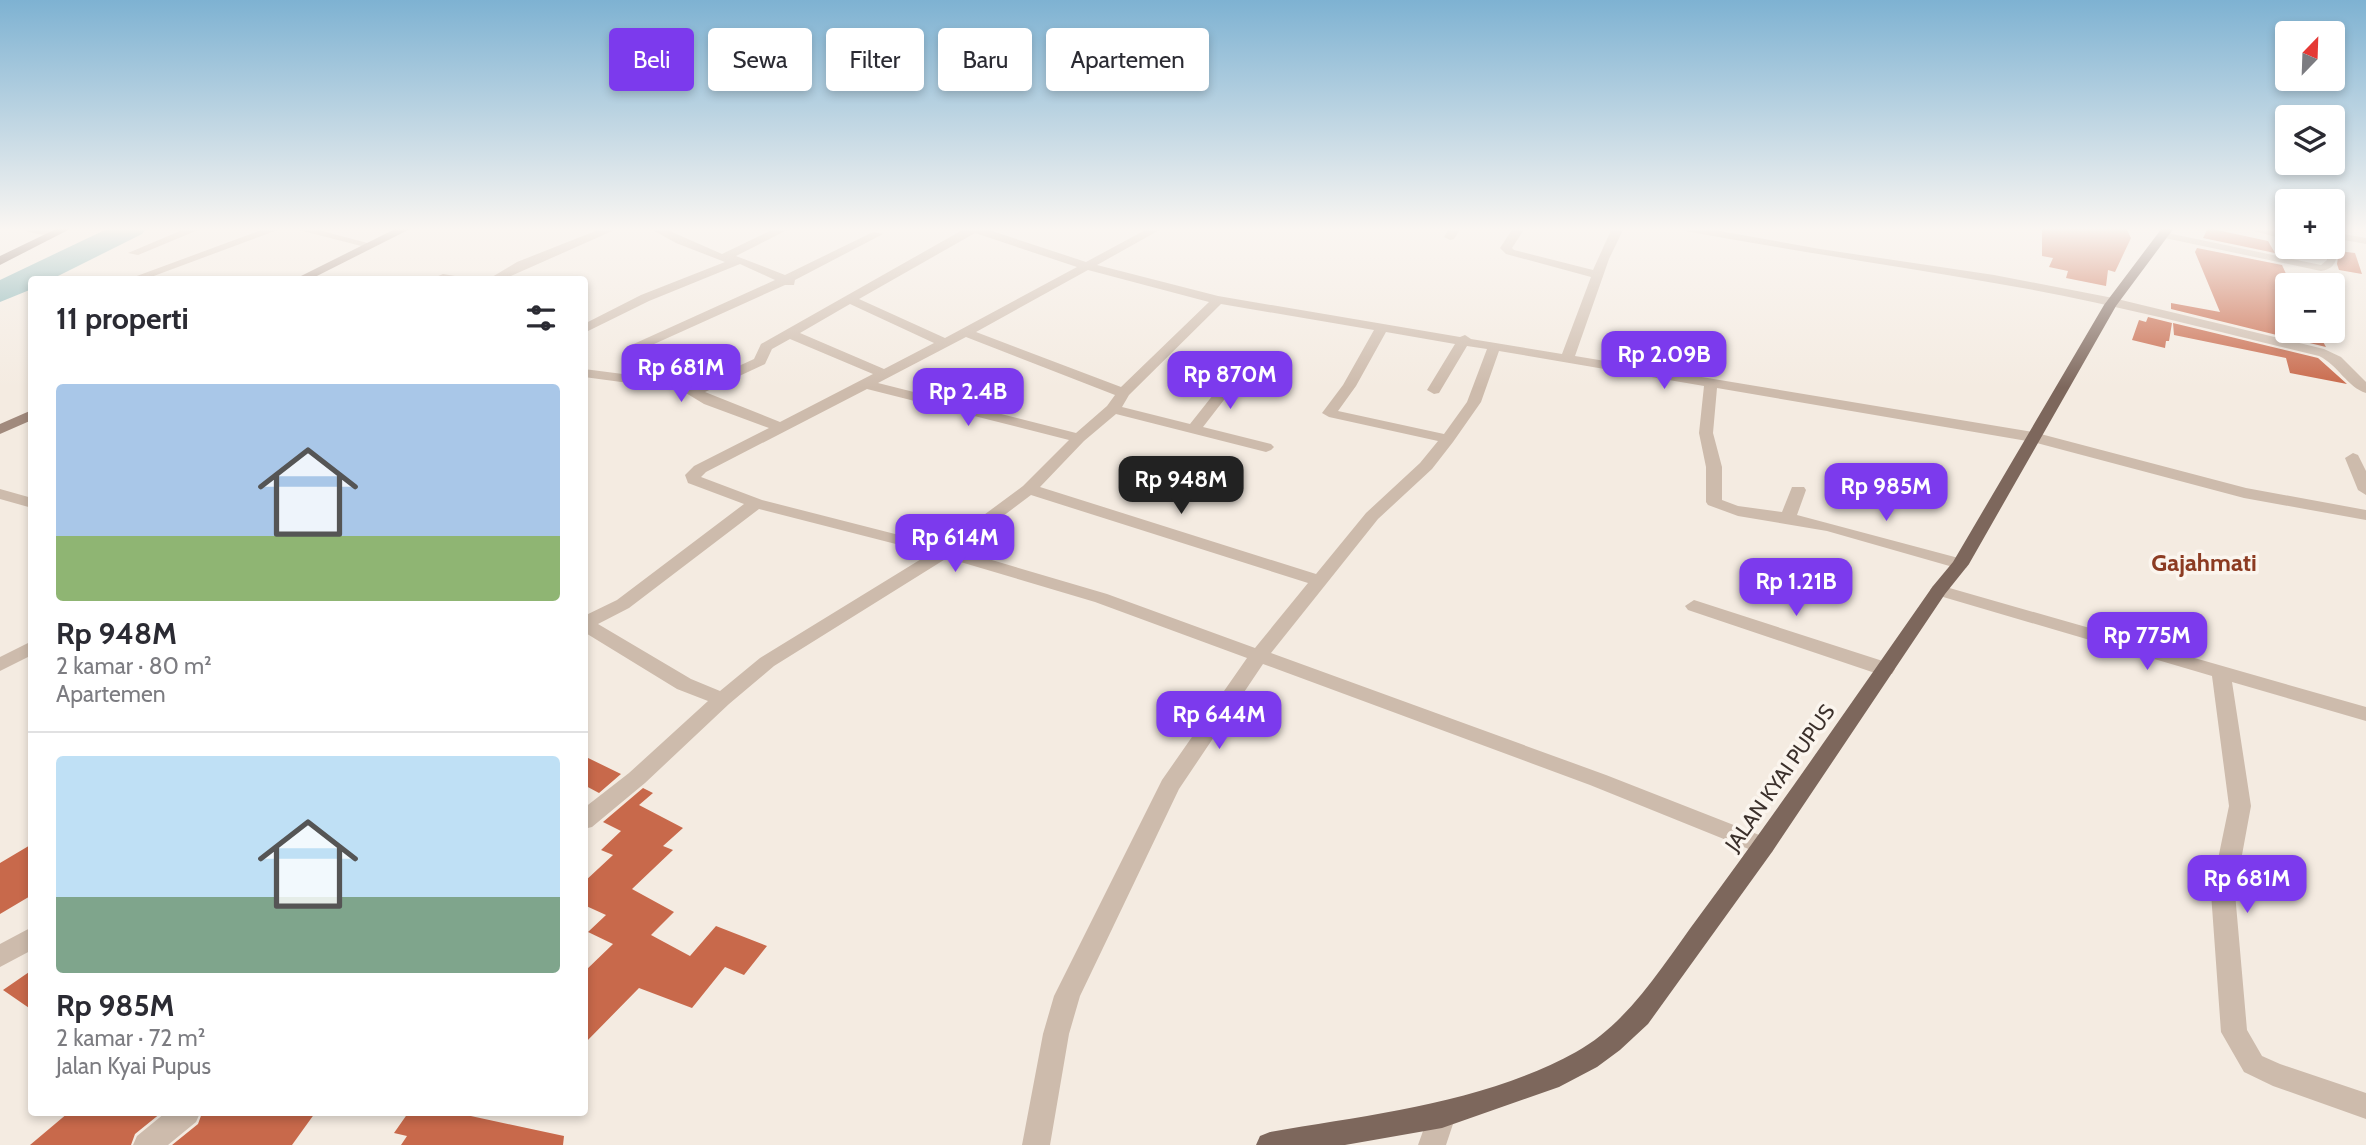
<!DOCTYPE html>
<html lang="id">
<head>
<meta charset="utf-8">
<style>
	body { margin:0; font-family:Cabin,sans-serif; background:#f7f7f7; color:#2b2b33; height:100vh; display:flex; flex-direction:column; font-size:26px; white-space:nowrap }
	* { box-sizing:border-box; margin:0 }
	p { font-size:23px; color:#7c7c81 }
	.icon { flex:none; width:38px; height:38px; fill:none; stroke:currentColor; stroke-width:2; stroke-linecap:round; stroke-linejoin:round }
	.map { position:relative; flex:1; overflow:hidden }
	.details { position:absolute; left:28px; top:276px; width:560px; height:840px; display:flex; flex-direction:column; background:#fff; border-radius:7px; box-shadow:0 4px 10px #0003 }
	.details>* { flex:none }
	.top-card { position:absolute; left:609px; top:28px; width:665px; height:63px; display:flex; gap:14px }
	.needle { width:46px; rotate:23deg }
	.buttons { position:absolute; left:2275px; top:21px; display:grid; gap:14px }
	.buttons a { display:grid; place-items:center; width:70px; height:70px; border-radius:7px; background:#fff; box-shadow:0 4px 10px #0003; font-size:35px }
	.price { position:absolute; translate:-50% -60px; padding:0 16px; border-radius:14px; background:#7c3aed; color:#fff; font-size:23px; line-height:46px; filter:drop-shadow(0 2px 4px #0008) }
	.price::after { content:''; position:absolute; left:50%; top:42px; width:21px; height:16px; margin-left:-10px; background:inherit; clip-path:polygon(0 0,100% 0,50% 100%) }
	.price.active { background:#222; color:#fff }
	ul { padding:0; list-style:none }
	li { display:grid; align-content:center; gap:14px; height:371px; padding:0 28px }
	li+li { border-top:2px solid #e1e1e2 }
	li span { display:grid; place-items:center; height:217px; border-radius:7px; color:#555 }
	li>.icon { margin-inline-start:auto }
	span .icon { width:126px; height:126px; fill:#fffc; stroke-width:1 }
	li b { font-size:30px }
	h2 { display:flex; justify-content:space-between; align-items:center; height:84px; padding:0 28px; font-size:30px }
	.chip { padding:0 24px; border-radius:7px; background:#fff; box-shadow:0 4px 10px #0003; font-size:24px; line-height:63px }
	.chip.active { background:#7c3aed; color:#fff }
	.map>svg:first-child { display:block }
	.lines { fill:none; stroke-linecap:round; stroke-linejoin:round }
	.river { fill:#7fb0b2; fill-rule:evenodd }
	.building { fill:#c8694b }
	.service { fill:#cdbbac; fill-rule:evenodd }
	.minor { fill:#cdbbac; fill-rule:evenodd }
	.secondary { fill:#a18a7d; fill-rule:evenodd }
	.primary { fill:#7d675c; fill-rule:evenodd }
	.labels { text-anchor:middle; stroke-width:7; stroke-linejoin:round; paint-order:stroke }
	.street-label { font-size:21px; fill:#3b302b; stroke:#fbf5ee }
	.quarter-label { font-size:24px; font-weight:bold; fill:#8c3b22; stroke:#fbf5ee }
</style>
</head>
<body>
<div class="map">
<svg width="2366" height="1145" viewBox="0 0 2366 1145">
	<rect width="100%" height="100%" fill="#f4ebe1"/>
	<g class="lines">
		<path class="river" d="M 109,228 L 147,228 L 142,234 L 50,280 L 32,280 L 32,289 L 0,302 L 0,280 Z"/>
	</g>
	<path class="building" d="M 2042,228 L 2126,228 L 2131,238 L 2115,272 L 2108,270 L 2106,286 L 2066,278 L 2068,271 L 2049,267 L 2053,258 L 2042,256 Z
		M 2208,228 L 2268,241 L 2275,253 L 2203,238 Z
		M 2197,248 L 2282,265 L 2287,276 L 2287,331 L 2317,331 L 2326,347 L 2171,309 L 2171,303 L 2220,312 L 2195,252 Z
		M 2339,251 L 2355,253 L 2362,274 L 2339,270 L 2337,264 Z
		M 2148,317 L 2172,323 L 2169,341 L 2166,341 L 2165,348 L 2132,340 L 2139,320 L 2146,322 Z
		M 2173,323 L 2318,358 L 2347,384 L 2290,373 L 2286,358 L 2174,335 Z
		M 584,756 L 621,774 L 599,793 L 584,785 Z
		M 643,788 L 653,793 L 639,805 L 683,828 L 663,846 L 673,850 L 632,889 L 674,912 L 651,935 L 690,956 L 716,926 L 767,946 L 744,975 L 725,967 L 692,1008 L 639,988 L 584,1044 L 584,972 L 613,944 L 588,932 L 606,915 L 584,905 L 584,882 L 613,855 L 601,850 L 621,831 L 603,822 Z
		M 32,844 L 32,895 L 0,914 L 0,863 Z
		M 32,970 L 32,1010 L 3,990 Z
		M 68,1113 L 161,1113 L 135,1134 L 131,1145 L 30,1145 Z
		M 202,1113 L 315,1113 L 292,1145 L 172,1145 L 198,1124 Z
		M 408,1113 L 457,1113 L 564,1136 L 563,1145 L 401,1145 L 407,1136 L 394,1133 Z"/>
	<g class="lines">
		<path class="service" d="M 2243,228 L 2258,228 L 2287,234 L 2287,240 Z
			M 2163,232 L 2321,265 L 2327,260 L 2327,252 L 2321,247 L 2332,247 L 2337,251 C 2337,263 2333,269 2321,271 L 2160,237 L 2158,235 Z"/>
		<path class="minor" d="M 20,228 L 52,228 L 64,232 C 54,238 30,234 20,228 Z
			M 187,228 L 203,228 L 138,255 L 128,253 Z
			M 267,228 L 283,228 L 143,280 L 126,280 Z
			M 291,228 L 311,228 L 375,245 L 369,248 Z
			M 603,228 L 619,228 L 502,280 L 487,280 L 517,262 Z
			M 649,228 L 663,228 L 722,254 L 776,228 L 791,228 L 736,256 L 785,275 L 873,232 L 883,234 L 795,280 L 794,285 L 785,285 L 632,354 L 627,353 L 627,347 L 775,280 L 740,264 L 649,301 L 584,333 L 584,324 L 641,295 L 725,262 L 676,243 Z
			M 966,228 L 983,228 L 1086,262 L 1149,228 L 1163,228 L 1097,265 L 1218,296 L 1460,337 L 1465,335 L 1471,339 L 1562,354 L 1591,277 L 1506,254 L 1500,248 L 1513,228 L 1525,228 L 1512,248 L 1514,250 L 1593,270 L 1612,228 L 1624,228 L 1609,259 L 1575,356 L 2033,432 L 2246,488 L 2366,510 L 2366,520 L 2244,498 L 2033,442 L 1717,388 L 1713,433 L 1722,467 L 1722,500 L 1738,506 L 1782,512 L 1792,487 L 1804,487 L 1806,490 L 1797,515 L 1966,560 L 1969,564 L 1966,568 L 1960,569 L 1827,531 L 1738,516 L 1708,505 L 1706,502 L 1706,467 L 1699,433 L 1704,386 L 1499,351 L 1481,402 L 1453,442 L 1432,469 L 1378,519 L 1271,653 L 1606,775 L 1772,840 L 1775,846 L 1772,852 L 1764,855 L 1756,852 L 1590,785 L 1263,664 L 1179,789 L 1080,996 L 1069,1034 L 1050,1145 L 1022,1145 L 1043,1034 L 1054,996 L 1162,780 L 1247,658 L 1095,602 L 947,558 L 774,666 L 729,704 L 645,783 L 592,827 L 584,829 L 584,808 L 629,773 L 708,701 L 677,689 L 584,632 L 584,616 L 617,600 L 744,504 L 688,483 L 685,475 L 694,466 L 769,428 L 704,404 L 681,390 L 584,377 L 584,369 L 685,382 L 695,386 L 754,359 L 761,344 ZM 975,233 L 1077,267 L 945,338 L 859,299 ZM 1088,270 L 1209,302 L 1121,387 L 976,332 ZM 850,304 L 934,343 L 884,369 L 800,333 ZM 1221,304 L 1374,330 L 1343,385 L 1322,413 L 1329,417 L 1438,441 L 1420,463 L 1366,513 L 1316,574 L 1040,487 L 1084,441 L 1116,414 L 1266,452 L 1271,450 L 1274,447 L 1271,444 L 1203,427 L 1227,396 L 1239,369 L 1237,366 L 1227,366 L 1213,395 L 1190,424 L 1122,407 L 1129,395 ZM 1386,332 L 1455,344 L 1427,390 L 1434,394 L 1439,393 L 1467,346 L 1487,349 L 1467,402 L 1444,434 L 1338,411 L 1356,386 ZM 966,337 L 1115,395 L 1107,406 L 1076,433 L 878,383 ZM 790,339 L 873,374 L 780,422 L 705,392 L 765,364 L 772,349 ZM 867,389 L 1069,440 L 1023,486 L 942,546 L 762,500 L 701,477 L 706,472 ZM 1031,495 L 1308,583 L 1255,648 L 1107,594 L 958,550 ZM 759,509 L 931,553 L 760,658 L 720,691 L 691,679 L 598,624 L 629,608 Z
			M 1449,228 L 1461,228 L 1454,239 L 1450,240 L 1444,237 Z
			M 1679,228 L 1703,228 L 1820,249 L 1994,275 L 2113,298 L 2324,349 L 2341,357 L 2366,382 L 2366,393 C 2347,387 2338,365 2319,356 C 2211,330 2103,301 1994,283 C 1891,265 1788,250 1685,231 Z
			M 2333,232 L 2366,238 L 2366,244 L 2333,238 Z
			M 443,274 L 461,277 L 463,280 L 429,280 Z
			M 2353,453 L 2358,455 L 2366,471 L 2366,495 L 2358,490 L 2345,458 Z
			M 0,489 L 32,498 L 32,508 L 0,499 Z
			M 1939,585 L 2366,707 L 2366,721 L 2232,682 L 2251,806 L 2235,893 L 2247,1030 L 2262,1056 L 2280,1064 L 2366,1093 L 2366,1119 L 2273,1086 L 2244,1072 L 2221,1032 L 2211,893 L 2229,806 L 2212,676 L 1933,594 L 1930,590 L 1933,586 Z
			M 1694,600 L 1892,664 L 1895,669 L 1892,674 L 1878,674 L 1688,610 L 1685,606 Z
			M 32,641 L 32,655 L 0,671 L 0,657 Z
			M 32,927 L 32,950 L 0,967 L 0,944 Z
			M 1442,1102 L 1452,1106 L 1456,1115 L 1446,1145 L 1418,1145 L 1432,1106 Z
			M 165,1113 L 200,1113 L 196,1122 L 168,1145 L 133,1145 L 137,1136 Z"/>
		<path class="secondary" d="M 397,228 L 412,228 L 309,280 L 293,280 Z
			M 32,410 L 32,420 L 0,434 L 0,424 Z"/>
		<path class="primary" d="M 58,228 L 72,228 L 0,265 L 0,256 Z
			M 2162,228 L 2174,228 L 2116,306 L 1969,564 L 1945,594 L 1772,852 L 1648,1024 L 1620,1050 L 1597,1067 L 1559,1087 L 1442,1128 L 1345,1145 L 1256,1145 L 1260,1136 L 1270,1132 C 1373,1114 1483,1103 1576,1052 C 1630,1022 1664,963 1700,915 C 1780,807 1856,696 1933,586 L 1953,562 L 2104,305 Z"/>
	</g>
	<linearGradient id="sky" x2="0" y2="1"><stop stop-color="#7eb2d2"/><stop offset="0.59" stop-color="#faf6f2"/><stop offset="1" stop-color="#faf6f2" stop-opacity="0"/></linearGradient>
	<rect width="2366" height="388" fill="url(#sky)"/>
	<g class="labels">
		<g class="street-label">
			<text transform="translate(1780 778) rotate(-55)" y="7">JALAN KYAI PUPUS</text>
		</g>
		<g class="quarter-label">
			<text x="2204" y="571">Gajahmati</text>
		</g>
	</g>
</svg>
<div class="buttons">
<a><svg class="needle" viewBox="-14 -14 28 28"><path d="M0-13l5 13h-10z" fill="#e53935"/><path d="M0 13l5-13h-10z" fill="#7c7c81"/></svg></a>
<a><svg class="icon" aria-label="layers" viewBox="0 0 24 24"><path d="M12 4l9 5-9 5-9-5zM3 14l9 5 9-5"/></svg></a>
<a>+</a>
<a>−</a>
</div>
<b class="price" style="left:1664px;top:391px">Rp 2.09B</b>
<b class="price" style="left:681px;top:404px">Rp 681M</b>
<b class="price" style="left:1230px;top:411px">Rp 870M</b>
<b class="price" style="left:968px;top:428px">Rp 2.4B</b>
<b class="price active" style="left:1181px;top:516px">Rp 948M</b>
<b class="price" style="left:1886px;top:523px">Rp 985M</b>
<b class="price" style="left:955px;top:574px">Rp 614M</b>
<b class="price" style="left:1796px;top:618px">Rp 1.21B</b>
<b class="price" style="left:2147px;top:672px">Rp 775M</b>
<b class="price" style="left:1219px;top:751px">Rp 644M</b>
<b class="price" style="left:2247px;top:915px">Rp 681M</b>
<div class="top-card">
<a class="chip active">Beli</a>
<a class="chip">Sewa</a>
<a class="chip">Filter</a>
<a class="chip">Baru</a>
<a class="chip">Apartemen</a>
</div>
<section class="details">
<h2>11 properti<svg class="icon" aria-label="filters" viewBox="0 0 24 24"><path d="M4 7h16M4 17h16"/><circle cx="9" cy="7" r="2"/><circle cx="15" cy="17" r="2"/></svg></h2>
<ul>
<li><span style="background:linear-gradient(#a9c7e8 70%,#8fb573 0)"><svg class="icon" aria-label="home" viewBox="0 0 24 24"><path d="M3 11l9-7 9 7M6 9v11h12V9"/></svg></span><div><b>Rp 948M</b><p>2 kamar · 80 m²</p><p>Apartemen</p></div></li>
<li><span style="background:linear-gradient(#bfe0f5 65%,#7fa58c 0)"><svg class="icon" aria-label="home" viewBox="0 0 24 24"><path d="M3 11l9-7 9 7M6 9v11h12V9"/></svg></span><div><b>Rp 985M</b><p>2 kamar · 72 m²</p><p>Jalan Kyai Pupus</p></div></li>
</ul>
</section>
</div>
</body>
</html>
